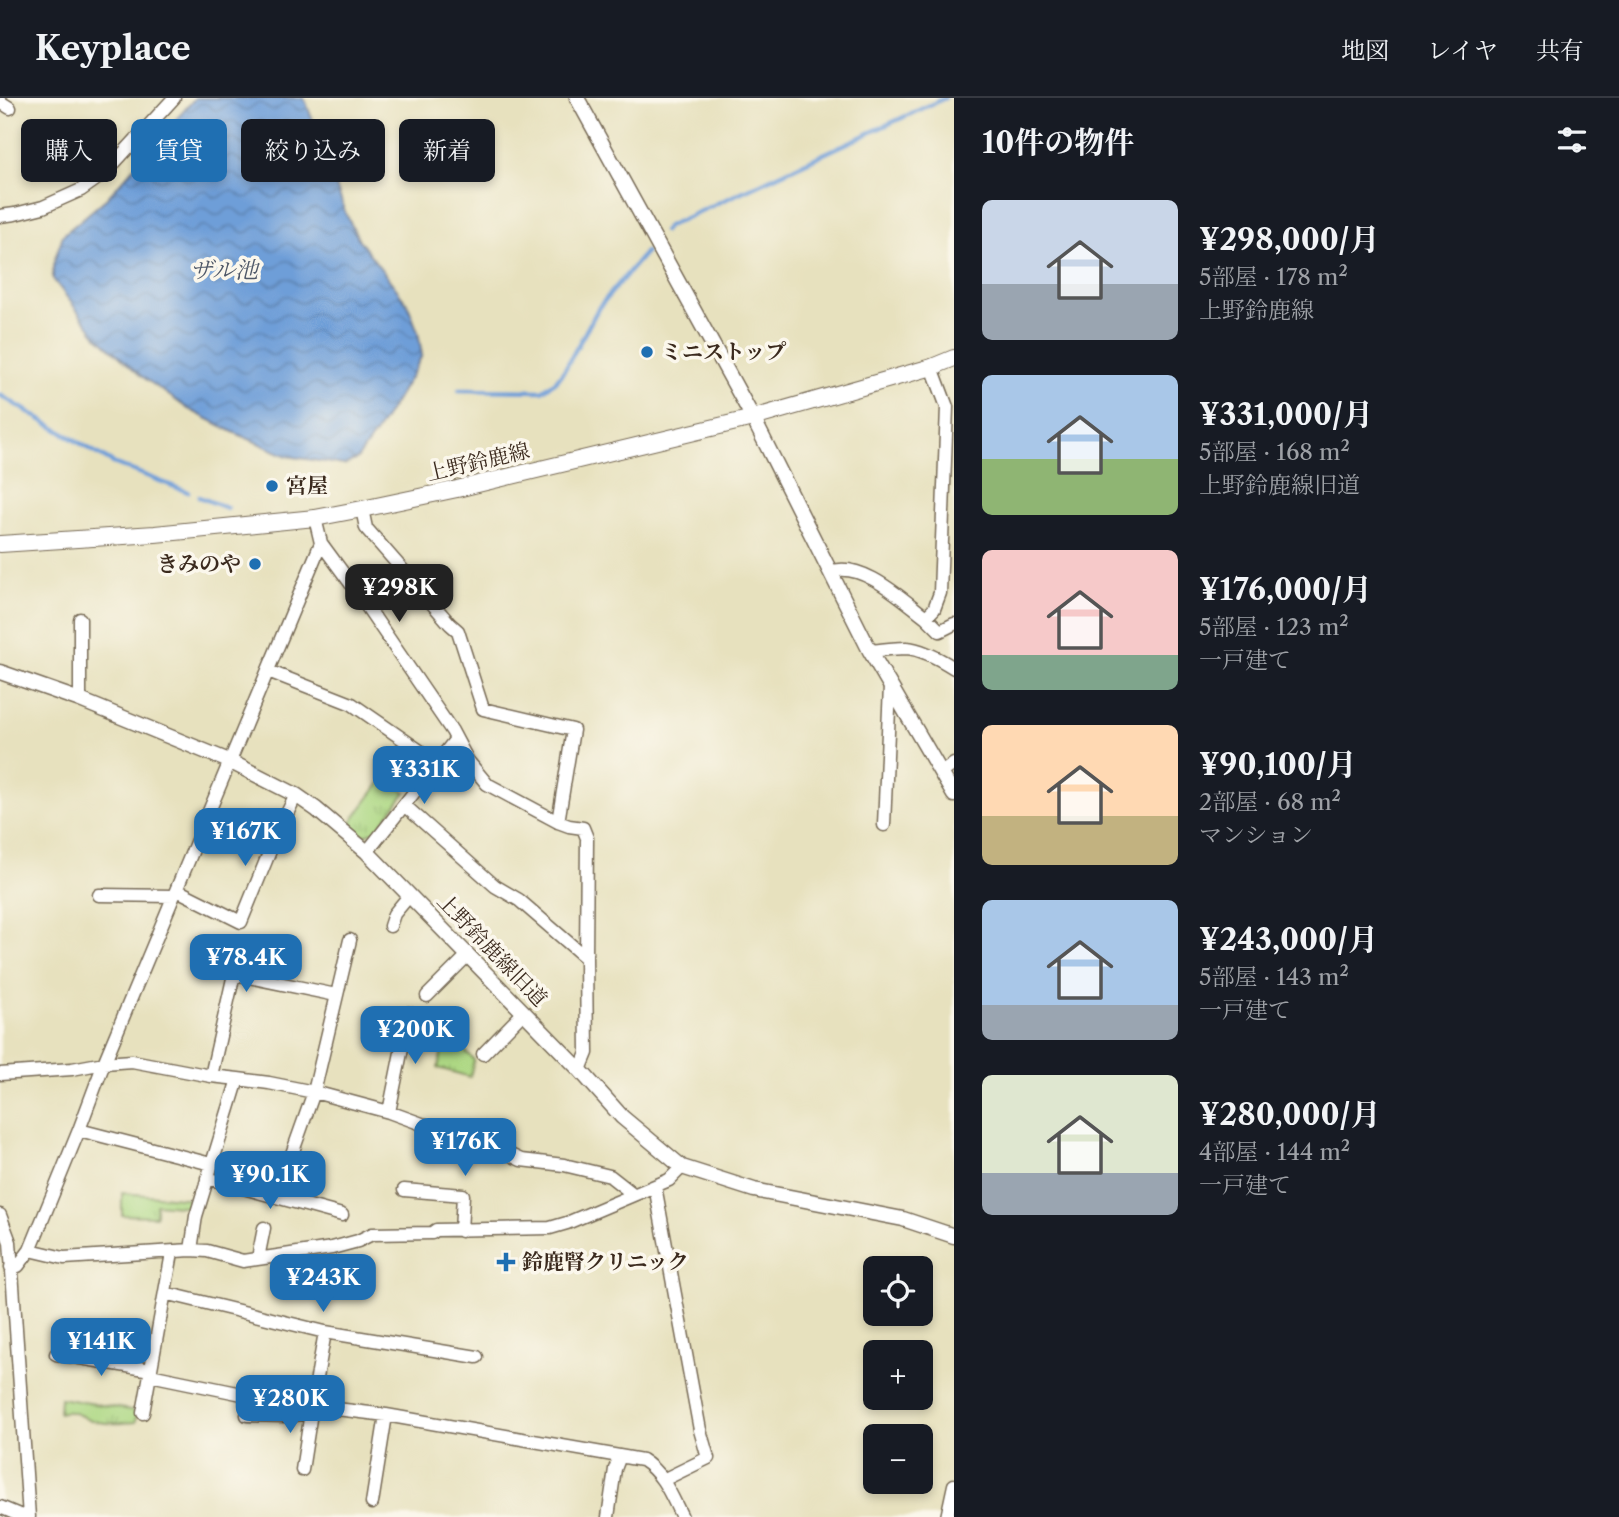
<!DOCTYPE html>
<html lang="ja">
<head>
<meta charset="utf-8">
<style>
	body { margin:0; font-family:"Libre Caslon Text","Noto Serif JP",serif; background:#242831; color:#f1f3f6; height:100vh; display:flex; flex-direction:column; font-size:26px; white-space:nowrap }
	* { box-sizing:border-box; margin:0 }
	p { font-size:23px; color:#9ea1a6 }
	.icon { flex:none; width:38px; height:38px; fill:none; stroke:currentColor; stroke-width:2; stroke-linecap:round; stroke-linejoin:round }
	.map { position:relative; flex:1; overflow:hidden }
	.panel { display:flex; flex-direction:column; background:#171b24; width:665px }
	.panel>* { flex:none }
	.banner { position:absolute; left:21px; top:21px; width:665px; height:63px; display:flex; gap:14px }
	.controls { position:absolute; left:863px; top:1158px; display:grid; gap:14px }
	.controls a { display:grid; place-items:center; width:70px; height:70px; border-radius:10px; background:#171b24; box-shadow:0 4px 10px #0003; font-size:35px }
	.price { position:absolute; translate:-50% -60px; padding:0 16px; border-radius:14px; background:#1f6fb2; color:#fff; font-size:23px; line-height:46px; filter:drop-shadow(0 2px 4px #0008) }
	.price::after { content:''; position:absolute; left:50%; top:42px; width:21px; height:16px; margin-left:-10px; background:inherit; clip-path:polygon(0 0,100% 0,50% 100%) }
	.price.current { background:#222; color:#fff }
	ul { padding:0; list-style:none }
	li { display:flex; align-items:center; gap:21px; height:175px; padding:0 28px }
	li span { display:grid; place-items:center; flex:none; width:196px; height:140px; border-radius:10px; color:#555 }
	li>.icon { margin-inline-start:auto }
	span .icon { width:84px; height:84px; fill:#fffc; stroke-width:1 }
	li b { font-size:30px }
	h2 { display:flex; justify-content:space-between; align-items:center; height:84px; padding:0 28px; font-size:30px }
	.tag { padding:0 24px; border-radius:10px; background:#171b24; box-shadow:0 4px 10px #0003; font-size:24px; line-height:63px }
	.tag.current { background:#1f6fb2; color:#fff }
	header { display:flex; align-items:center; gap:42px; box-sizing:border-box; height:98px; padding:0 35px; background:#171b24; border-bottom:2px solid #363941 }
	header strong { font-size:33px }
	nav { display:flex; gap:38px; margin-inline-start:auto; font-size:24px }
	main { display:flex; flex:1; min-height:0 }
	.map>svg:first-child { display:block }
	.grass { fill:url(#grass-tufts); stroke:#748151; stroke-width:2 }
	.water { fill:url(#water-waves); stroke:#54647b; stroke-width:2 }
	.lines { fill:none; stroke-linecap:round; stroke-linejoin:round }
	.stream { stroke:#6e9ed8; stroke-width:4.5 }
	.minor-casing { stroke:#776a56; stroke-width:15 }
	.tertiary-casing { stroke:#776a56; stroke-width:17 }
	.secondary-casing { stroke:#776a56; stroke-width:18 }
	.minor { stroke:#fff; stroke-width:12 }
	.tertiary { stroke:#fff; stroke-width:14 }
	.secondary { stroke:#fff; stroke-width:16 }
	.poi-dot { fill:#1f6fb2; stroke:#fbf7ec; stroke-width:2.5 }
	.labels { text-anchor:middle; stroke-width:7; stroke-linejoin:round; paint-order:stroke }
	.poi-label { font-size:21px; font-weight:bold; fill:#3b2a1e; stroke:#fbf7ec; text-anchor:start }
	.street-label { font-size:21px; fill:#3b2a1e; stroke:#fbf7ec }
	.water-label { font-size:23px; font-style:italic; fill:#4f5868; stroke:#fbf7ec }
</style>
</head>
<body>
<header>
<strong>Keyplace</strong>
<nav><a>地図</a><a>レイヤ</a><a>共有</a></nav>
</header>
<main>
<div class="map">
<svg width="954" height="1419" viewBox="0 0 954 1419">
	<defs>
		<pattern id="grass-tufts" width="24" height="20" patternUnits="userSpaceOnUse" patternTransform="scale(1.75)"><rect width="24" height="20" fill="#aed884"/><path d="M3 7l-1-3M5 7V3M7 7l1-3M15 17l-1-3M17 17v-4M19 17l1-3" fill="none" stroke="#97ba72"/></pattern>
		<pattern id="water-waves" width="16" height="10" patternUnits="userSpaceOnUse" patternTransform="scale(1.75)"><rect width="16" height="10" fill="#6e9ed8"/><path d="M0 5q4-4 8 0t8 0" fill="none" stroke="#5c81af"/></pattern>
	</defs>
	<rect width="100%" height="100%" fill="#fbf7ec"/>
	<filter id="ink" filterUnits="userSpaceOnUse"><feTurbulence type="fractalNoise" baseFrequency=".0143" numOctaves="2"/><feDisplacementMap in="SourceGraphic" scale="14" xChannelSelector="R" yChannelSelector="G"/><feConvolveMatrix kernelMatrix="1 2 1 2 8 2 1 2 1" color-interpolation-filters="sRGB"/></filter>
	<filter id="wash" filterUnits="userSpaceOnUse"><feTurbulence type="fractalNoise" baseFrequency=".00686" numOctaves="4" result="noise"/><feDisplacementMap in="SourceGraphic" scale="28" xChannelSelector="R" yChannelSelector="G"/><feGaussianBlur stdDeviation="1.57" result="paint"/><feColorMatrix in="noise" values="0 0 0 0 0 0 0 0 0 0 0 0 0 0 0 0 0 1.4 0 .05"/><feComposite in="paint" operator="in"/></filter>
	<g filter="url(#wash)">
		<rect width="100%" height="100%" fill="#e7e1be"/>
		<path class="grass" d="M 383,681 L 406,694 L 376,733 L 359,739 L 348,728 Z
			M 416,918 L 439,925 L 474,962 L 470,979 L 438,970 L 445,940 L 437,932 L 414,926 Z
			M 122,1095 L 194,1101 L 192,1109 L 156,1106 L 156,1118 L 122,1117 Z
			M 60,1300 L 137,1313 L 136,1324 C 121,1325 105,1327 91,1322 C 79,1318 72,1311 59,1315 Z"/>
		<path class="water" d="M 195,0 L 303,0 L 306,4 L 346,116 L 359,142 L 407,205 L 418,234 L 422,257 L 414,273 L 377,333 L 357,361 L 344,367 L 287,358 L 233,334 L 188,311 L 140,277 L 97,238 L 53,181 L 53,167 L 63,137 L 107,100 Z"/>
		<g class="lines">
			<path class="stream" d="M 664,133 L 668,128 L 945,0
				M 459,292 L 542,293 L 556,283 L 565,271 L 599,209 L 646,154
				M 0,297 L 113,365 L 188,394
				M 199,399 L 227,410"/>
		</g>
	</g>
	<g filter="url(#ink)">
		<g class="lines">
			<defs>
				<path id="minor" d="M 2,5 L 10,10
					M 0,118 L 15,116 L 43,109 L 81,92 L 105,75 L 174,0
					M 932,269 L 947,309 L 940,495 L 934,511 L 926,519 L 940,533 L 954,526
					M 362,411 L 366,430 L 450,526 L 458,533 L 483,611 L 573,632 L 558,724
					M 315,420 L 321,445 L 357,494 L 452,633 L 468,663 L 487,686 L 558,724 L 569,728 L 583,730 L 587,740 L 586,860 L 587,955 L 580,972
					M 830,474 C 861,462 902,501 926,519
					M 870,553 C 882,552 894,550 906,550 C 922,551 940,561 954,570
					M 268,573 L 352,606 L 436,664
					M 80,602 L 80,521
					M 941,675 L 954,666
					M 404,707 L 495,788 L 519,802 L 586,860
					M 884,727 L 890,588
					M 367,754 L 456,641
					M 177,792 L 241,824 L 276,738 L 296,697
					M 99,797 L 174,798
					M 390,828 L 394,816 L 409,798
					M 427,898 L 468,857
					M 483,956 L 523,915
					M 0,976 L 72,971 L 104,965 L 132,963 L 211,978 L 238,981 L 196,1118 L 191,1152
					M 211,978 L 234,876 L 336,897
					M 238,981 L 269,985 L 314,994 L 389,1014 L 422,1026 L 468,1037 L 521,1062 L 564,1067 L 610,1078 L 633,1096
					M 389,1014 L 409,915
					M 79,1032 L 211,1066
					M 207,1080 L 342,1117
					M 655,1088 L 700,1332 L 708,1360 L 663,1382
					M 404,1092 L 463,1097 L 461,1133
					M 277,1098 L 314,994 L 350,842
					M 0,1117 L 10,1144 L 29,1419
					M 30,1152 L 64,1160 L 191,1152 L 207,1153 L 243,1163 L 332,1150 L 358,1143 L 372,1136 L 432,1135 L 436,1132 L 550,1130 L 567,1125 L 669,1082 L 682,1069
					M 258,1160 L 264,1130
					M 11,1169 L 18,1168 L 30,1152 L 79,1032 L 104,965 L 321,445
					M 165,1195 L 325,1234 L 477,1259
					M 325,1234 L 312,1308 L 386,1317 L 642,1362 C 663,1375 671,1397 682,1419
					M 56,1256 L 151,1272
					M 150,1277 L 252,1298
					M 143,1315 L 172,1155
					M 247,1317 L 286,1318 L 310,1315
					M 302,1372 L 312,1308
					M 372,1405 L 386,1317
					M 0,1409 L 24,1419
					M 608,1419 L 615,1371 L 620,1358
					M 947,1419 L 954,1387"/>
				<path id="tertiary" d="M 577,0 L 753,320 L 870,553 L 954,697
					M 0,574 L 80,602 L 229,663 L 296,697 L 316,711 L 367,754 L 580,972 L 622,1019 L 682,1069 L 754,1092 L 903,1121 L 954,1138"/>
				<path id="secondary" d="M 0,446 L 155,436 L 315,420 L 362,411 L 457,391 L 753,320 L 932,269 L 954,260"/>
			</defs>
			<use href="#minor" class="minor-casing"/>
			<use href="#tertiary" class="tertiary-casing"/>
			<use href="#secondary" class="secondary-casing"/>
			<use href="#minor" class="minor"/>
			<use href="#tertiary" class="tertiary"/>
			<use href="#secondary" class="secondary"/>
		</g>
	</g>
	<g class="poi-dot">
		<circle cx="647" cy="254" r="7"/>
		<circle cx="272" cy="388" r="7"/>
		<circle cx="255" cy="466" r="7"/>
		<path d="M502.5 1153.5h7v7h7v7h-7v7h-7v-7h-7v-7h7z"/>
	</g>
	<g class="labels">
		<g class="poi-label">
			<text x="661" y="261">ミニストップ</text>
			<text x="286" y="395">宮屋</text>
			<text x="241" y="473" text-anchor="end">きみのや</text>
			<text x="522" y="1171">鈴鹿腎クリニック</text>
		</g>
		<g class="street-label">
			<text transform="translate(478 364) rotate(-13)" y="7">上野鈴鹿線</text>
			<text transform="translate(492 852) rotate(46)" y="7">上野鈴鹿線旧道</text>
		</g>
		<g class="water-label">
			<text x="224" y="180">ザル池</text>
		</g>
	</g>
</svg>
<div class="controls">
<a><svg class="icon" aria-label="locate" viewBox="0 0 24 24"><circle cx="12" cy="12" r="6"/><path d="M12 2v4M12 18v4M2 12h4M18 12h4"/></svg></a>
<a>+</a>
<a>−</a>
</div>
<b class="price current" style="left:399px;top:526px">¥298K</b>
<b class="price" style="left:424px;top:708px">¥331K</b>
<b class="price" style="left:245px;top:770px">¥167K</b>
<b class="price" style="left:246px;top:896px">¥78.4K</b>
<b class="price" style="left:415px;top:968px">¥200K</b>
<b class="price" style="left:465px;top:1080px">¥176K</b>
<b class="price" style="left:270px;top:1113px">¥90.1K</b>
<b class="price" style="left:323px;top:1216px">¥243K</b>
<b class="price" style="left:101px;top:1280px">¥141K</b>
<b class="price" style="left:290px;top:1337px">¥280K</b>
<div class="banner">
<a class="tag">購入</a>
<a class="tag current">賃貸</a>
<a class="tag">絞り込み</a>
<a class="tag">新着</a>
</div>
</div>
<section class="panel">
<h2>10件の物件<svg class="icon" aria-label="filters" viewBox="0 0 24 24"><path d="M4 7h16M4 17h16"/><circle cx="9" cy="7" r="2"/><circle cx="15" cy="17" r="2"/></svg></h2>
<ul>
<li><span style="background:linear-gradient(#c9d6e8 60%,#9aa5b1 0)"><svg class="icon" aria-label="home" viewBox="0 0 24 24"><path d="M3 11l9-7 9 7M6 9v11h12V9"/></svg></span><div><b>¥298,000/月</b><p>5部屋 · 178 m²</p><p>上野鈴鹿線</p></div></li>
<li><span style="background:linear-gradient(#a9c7e8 60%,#8fb573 0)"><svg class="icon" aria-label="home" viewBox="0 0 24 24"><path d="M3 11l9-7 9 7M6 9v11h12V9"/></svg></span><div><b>¥331,000/月</b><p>5部屋 · 168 m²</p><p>上野鈴鹿線旧道</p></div></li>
<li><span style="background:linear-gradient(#f6c9c9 75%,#7fa58c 0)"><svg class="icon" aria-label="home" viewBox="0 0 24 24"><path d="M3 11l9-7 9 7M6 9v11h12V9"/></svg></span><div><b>¥176,000/月</b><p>5部屋 · 123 m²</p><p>一戸建て</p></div></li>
<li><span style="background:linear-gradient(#ffd9b3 65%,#c2b280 0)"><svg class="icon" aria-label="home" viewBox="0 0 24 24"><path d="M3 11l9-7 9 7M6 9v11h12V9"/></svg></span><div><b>¥90,100/月</b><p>2部屋 · 68 m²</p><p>マンション</p></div></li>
<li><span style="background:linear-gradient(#a9c7e8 75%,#9aa5b1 0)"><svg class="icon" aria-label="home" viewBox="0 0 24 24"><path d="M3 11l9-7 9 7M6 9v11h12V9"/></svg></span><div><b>¥243,000/月</b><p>5部屋 · 143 m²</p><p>一戸建て</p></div></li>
<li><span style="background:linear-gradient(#dfe7d0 70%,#9aa5b1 0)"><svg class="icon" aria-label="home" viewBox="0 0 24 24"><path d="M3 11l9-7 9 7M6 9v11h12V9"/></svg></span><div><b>¥280,000/月</b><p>4部屋 · 144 m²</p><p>一戸建て</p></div></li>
</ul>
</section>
</main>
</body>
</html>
